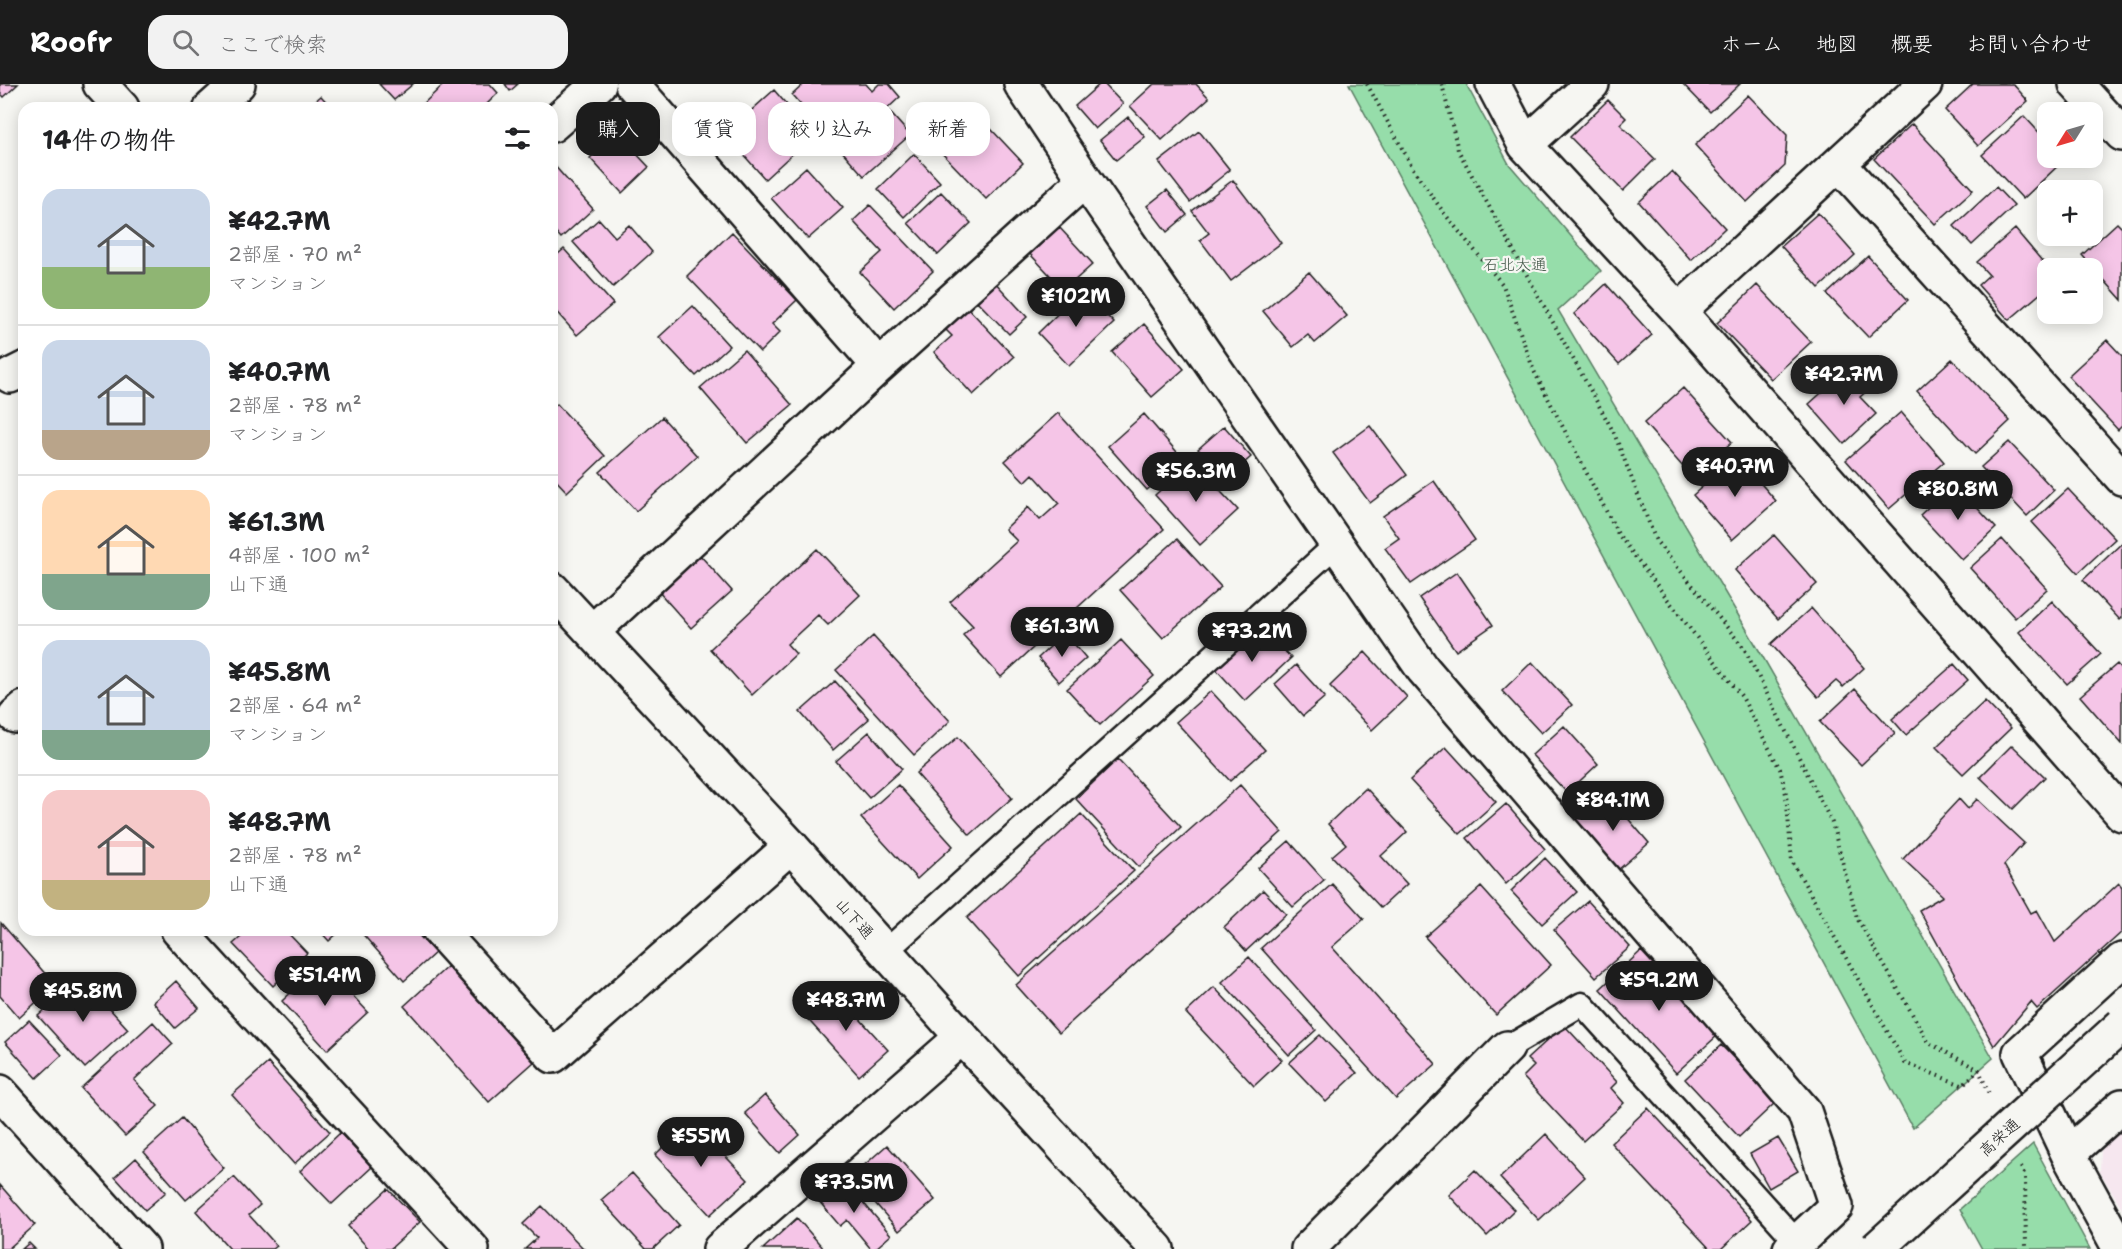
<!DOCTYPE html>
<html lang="ja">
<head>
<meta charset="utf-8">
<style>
	body { margin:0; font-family:"Shantell Sans","Klee One",sans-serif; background:#f2f2f2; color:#202124; height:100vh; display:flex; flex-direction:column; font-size:22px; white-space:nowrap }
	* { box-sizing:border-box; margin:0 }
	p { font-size:20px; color:#757577 }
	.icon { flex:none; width:33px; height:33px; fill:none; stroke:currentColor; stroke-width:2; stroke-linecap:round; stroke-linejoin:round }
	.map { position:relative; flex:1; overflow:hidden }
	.side { position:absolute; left:18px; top:18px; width:540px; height:834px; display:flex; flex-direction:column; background:#fff; border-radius:18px; box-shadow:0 3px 15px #0003 }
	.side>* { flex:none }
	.top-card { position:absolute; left:576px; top:18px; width:570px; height:54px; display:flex; gap:12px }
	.needle { width:39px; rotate:233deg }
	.fabs { position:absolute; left:2037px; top:18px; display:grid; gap:12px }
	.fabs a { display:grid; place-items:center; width:66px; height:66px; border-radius:12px; background:#fff; box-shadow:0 3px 15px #0003; font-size:30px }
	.price { position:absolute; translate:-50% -51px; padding:0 14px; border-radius:21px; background:#1c1c1c; color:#fff; font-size:20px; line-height:39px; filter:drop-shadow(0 2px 3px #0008) }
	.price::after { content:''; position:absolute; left:50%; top:36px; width:18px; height:14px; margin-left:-9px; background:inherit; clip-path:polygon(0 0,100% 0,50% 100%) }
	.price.active { background:#222; color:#fff }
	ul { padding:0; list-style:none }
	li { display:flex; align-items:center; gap:18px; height:150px; padding:0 24px }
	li+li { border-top:2px solid #e0e0e0 }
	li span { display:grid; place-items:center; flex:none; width:168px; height:120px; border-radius:18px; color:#555 }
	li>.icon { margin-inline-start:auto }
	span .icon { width:72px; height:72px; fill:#fffc; stroke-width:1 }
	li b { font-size:26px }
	h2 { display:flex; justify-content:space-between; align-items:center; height:72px; padding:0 24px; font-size:26px }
	.pill { padding:0 21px; border-radius:18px; background:#fff; box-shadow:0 3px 15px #0003; font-size:21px; line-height:54px }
	.pill.active { background:#1c1c1c; color:#fff }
	header { display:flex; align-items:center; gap:36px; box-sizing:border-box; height:84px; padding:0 30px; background:#1c1c1c; color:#fff }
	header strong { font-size:28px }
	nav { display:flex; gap:33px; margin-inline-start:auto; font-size:21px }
	.search { width:420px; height:54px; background:#f2f2f2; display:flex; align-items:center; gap:15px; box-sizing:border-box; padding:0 21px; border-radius:18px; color:#757577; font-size:22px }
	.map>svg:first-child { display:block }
	.built { fill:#f6e7ef }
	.green { fill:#96ddaa; stroke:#597c63; stroke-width:1.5 }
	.building { fill:#f5c5e7; stroke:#1c1c1c; stroke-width:1.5 }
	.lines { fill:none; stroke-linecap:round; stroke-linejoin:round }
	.service-casing { stroke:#1c1c1c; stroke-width:27 }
	.minor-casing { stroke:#1c1c1c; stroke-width:38 }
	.tertiary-casing { stroke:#1c1c1c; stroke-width:38 }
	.path { stroke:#1c1c1c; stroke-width:4; stroke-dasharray:1.5 4.5; stroke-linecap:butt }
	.service { stroke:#f6f6f2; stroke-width:22 }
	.minor { stroke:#f6f6f2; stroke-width:33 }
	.tertiary { stroke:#f6f6f2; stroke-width:33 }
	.tertiary-bridge-casing { stroke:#1c1c1c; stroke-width:38; stroke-linecap:butt }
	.tertiary-bridge { stroke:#f6f6f2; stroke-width:33 }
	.labels { text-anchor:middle; stroke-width:4.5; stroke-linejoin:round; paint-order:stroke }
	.park-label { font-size:16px; fill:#415647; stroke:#f6f6f2 }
	.street-label { font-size:16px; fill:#1c1c1c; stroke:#f6f6f2 }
</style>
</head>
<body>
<header>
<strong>Roofr</strong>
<div class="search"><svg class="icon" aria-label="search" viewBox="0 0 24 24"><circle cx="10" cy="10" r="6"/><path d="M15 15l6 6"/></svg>ここで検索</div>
<nav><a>ホーム</a><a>地図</a><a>概要</a><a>お問い合わせ</a></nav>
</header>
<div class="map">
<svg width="2122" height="1165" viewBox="0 0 2122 1165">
	<rect width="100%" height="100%" fill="#f6f6f2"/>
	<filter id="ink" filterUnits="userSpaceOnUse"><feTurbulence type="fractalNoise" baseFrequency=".0167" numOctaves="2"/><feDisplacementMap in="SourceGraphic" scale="12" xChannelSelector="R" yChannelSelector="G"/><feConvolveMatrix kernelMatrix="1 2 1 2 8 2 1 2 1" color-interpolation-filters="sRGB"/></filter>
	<g filter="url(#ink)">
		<path class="built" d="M 2122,1043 L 2122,1124 L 2100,1088 L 2101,1067 L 2118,1046 Z"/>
		<path class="green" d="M 1349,0 L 1466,0 L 1509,80 L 1601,187 L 1558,226 L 1760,568 L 1993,974 L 1913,1044 Z
			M 2033,1060 L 2090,1165 L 1982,1165 L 1960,1125 Z"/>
		<path class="building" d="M 0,0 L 18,0 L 4,13 L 0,9 Z
			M 379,0 L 413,0 L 394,16 Z
			M 444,0 L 490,0 L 498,9 L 483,24 L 424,24 L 422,21 Z
			M 505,0 L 518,0 L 510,7 Z
			M 804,0 L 866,0 L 872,7 L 879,0 L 889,0 L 900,13 L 887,25 L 910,51 L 864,92 L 792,11 Z
			M 1100,0 L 1104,0 L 1123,20 L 1095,45 L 1075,22 Z
			M 1154,0 L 1196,0 L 1209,14 L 1162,56 L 1130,22 Z
			M 1683,0 L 1740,0 L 1710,28 Z
			M 1973,0 L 2013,0 L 2028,17 L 1978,62 L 1945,26 Z
			M 774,6 L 813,51 L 765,95 L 725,50 Z
			M 1748,11 L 1787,51 L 1785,82 L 1747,118 L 1695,61 Z
			M 321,12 L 332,24 L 307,24 Z
			M 1608,16 L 1626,34 L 1620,40 L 1655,75 L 1623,107 L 1570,53 Z
			M 975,28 L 1023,79 L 986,115 L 937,64 Z
			M 2024,32 L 2048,58 L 2048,74 L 2062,74 L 2064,76 L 2023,115 L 1982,71 Z
			M 1128,33 L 1145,53 L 1116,76 L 1100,56 Z
			M 1912,40 L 1973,106 L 1935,140 L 1874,75 Z
			M 1199,47 L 1230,86 L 1190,118 L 1159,78 Z
			M 617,49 L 649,83 L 622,109 L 590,74 Z
			M 914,70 L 940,98 L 904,133 L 878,105 Z
			M 552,79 L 593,125 L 561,154 L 552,144 Z
			M 806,83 L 843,124 L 808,155 L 771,114 Z
			M 1672,87 L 1725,144 L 1691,176 L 1639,118 Z
			M 1233,96 L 1281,159 L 1231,197 L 1200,156 L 1209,149 L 1192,127 Z
			M 1996,103 L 2014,122 L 1972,161 L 1954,142 Z
			M 1167,106 L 1187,131 L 1167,148 L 1147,122 Z
			M 941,108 L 971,139 L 938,171 L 908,139 Z
			M 870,121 L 933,187 L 894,224 L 860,188 L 882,168 L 853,137 Z
			M 1818,129 L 1855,171 L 1819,204 L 1781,162 Z
			M 599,135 L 615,153 L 629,141 L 652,168 L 613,203 L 573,158 Z
			M 2117,139 L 2122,144 L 2122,216 L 2082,171 Z
			M 1059,143 L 1093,180 L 1064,206 L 1030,170 Z
			M 2015,145 L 2048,184 L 2048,203 L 2009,236 L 1978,201 L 1989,191 L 1977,178 Z
			M 732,148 L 797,216 L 772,240 L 780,248 L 760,268 L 687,192 Z
			M 564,165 L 613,220 L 577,251 L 552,223 L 552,175 Z
			M 1868,172 L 1908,216 L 1868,253 L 1827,210 Z
			M 1309,188 L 1347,232 L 1315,259 L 1308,251 L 1293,263 L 1263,227 Z
			M 993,196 L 1027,233 L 1009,250 L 974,214 Z
			M 1606,200 L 1652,251 L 1619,280 L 1574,230 Z
			M 1757,201 L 1811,258 L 1771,295 L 1717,239 Z
			M 1082,206 L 1114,239 L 1069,282 L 1038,249 Z
			M 693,222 L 729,262 L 696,292 L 659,253 Z
			M 967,223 L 1014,273 L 973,311 L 934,268 L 952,252 L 944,244 Z
			M 1144,240 L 1184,285 L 1152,313 L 1112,268 Z
			M 2107,256 L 2122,272 L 2122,342 L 2118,346 L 2068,292 Z
			M 744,266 L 792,321 L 747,359 L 700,304 Z
			M 1952,275 L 2010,337 L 1975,370 L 1917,307 Z
			M 1849,284 L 1869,305 L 1860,313 L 1876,330 L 1844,360 L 1809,320 Z
			M 1683,304 L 1732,358 L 1692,393 L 1644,339 Z
			M 557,320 L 605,372 L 567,408 L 552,392 L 552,325 Z
			M 1901,328 L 1944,378 L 1889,425 L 1846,376 Z
			M 1058,329 L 1164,445 L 1001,593 L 963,551 L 973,542 L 950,518 L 1017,457 L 1005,445 L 1028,423 L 1040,436 L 1059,419 L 1033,390 L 1025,398 L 1005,377 Z
			M 1144,330 L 1183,375 L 1147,406 L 1108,362 Z
			M 662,333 L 697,372 L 636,427 L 600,388 Z
			M 1224,342 L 1251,373 L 1225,396 L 1198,365 Z
			M 1370,342 L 1407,391 L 1370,419 L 1333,369 Z
			M 2009,358 L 2054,406 L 2027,432 L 1981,383 Z
			M 1737,372 L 1776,417 L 1732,456 L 1693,411 Z
			M 1192,377 L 1238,426 L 1200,461 L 1155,411 Z
			M 1434,397 L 1475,456 L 1411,500 L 1385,464 L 1399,454 L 1383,432 Z
			M 1954,399 L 1996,444 L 1962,476 L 1920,431 Z
			M 2068,405 L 2115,455 L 2078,489 L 2032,438 Z
			M 1774,451 L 1817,500 L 1778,535 L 1735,486 Z
			M 1177,455 L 1221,503 L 1163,554 L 1120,506 Z
			M 2002,455 L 2047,505 L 2015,534 L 1970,484 Z
			M 2122,459 L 2122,534 L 2120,536 L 2083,496 Z
			M 817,465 L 860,511 L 828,541 L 818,531 L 787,560 L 796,570 L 752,611 L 710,565 Z
			M 699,470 L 732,507 L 691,544 L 658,507 Z
			M 1457,488 L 1493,541 L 1456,567 L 1419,514 Z
			M 2052,517 L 2101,570 L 2067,600 L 2019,548 Z
			M 1811,524 L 1864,584 L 1843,603 L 1836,597 L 1818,613 L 1771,560 Z
			M 1260,540 L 1291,574 L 1245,617 L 1214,583 Z
			M 1065,549 L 1086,574 L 1059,598 L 1038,574 Z
			M 873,552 L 950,637 L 914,671 L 836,586 Z
			M 1121,556 L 1154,592 L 1100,641 L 1067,605 Z
			M 1365,568 L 1407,613 L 1372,646 L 1330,602 Z
			M 1532,578 L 1572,621 L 1541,649 L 1502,607 Z
			M 1954,580 L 1968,596 L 1906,651 L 1892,635 Z
			M 2117,580 L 2122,586 L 2122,660 L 2080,612 Z
			M 1296,581 L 1325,613 L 1303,632 L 1275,600 Z
			M 835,597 L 869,635 L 833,666 L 800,628 Z
			M 1855,605 L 1895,649 L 1861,681 L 1820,638 Z
			M 1211,607 L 1265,666 L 1230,697 L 1176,638 Z
			M 1985,617 L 2011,644 L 1963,690 L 1936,663 Z
			M 1564,642 L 1598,680 L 1567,709 L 1532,671 Z
			M 869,648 L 902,685 L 869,714 L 836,677 Z
			M 958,653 L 1012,714 L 970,751 L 916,689 Z
			M 2012,661 L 2045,693 L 2013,725 L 1980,693 Z
			M 1446,663 L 1496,718 L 1460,750 L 1410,696 Z
			M 1118,675 L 1181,743 L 1139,783 L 1076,715 Z
			M 898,701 L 953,762 L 917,795 L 861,734 Z
			M 1240,701 L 1282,748 L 1059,949 L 1016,901 Z
			M 1366,704 L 1407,748 L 1381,772 L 1407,800 L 1381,824 L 1332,772 L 1346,760 L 1328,740 Z
			M 1607,710 L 1649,759 L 1618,786 L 1576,736 Z
			M 1959,715 L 1968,725 L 1977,715 L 2024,759 L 2004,781 L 2031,829 L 2037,826 L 2055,858 L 2119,799 L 2122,803 L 2122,848 L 2037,925 L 2031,918 L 1994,962 L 1919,826 L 1943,812 L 1903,775 Z
			M 1506,720 L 1545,765 L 1506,800 L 1467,754 Z
			M 1081,730 L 1134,787 L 1019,892 L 967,834 Z
			M 1289,757 L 1324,796 L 1293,823 L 1258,784 Z
			M 1545,774 L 1577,808 L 1542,840 L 1511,807 Z
			M 1332,800 L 1364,835 L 1332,863 L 1436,980 L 1396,1015 L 1261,864 Z
			M 1481,803 L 1551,881 L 1496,931 L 1425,853 Z
			M 1263,806 L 1286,830 L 1246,867 L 1224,843 Z
			M 1588,817 L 1630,863 L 1596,893 L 1554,846 Z
			M 1,839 L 55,901 L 19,934 L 0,912 Z
			M 249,846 L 285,846 L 307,869 L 273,902 L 233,860 Z
			M 319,846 L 341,846 L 329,857 Z
			M 359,846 L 414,846 L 435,869 L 404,897 Z
			M 1641,867 L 1718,951 L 1676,989 L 1600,905 Z
			M 1249,873 L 1316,946 L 1289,971 L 1222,898 Z
			M 322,879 L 368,928 L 327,966 L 282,917 Z
			M 448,882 L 534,978 L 489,1018 L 404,922 Z
			M 81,893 L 128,945 L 85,984 L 38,932 Z
			M 176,897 L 199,924 L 175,944 L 153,918 Z
			M 1214,903 L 1282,976 L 1254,1002 L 1186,929 Z
			M 832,904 L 888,966 L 859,992 L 803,930 Z
			M 29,936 L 62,971 L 37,994 L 5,958 Z
			M 153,938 L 173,960 L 134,996 L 158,1022 L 125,1052 L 81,1004 Z
			M 1564,941 L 1617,998 L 1611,1004 L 1624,1019 L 1583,1057 L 1523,993 L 1534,982 L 1527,975 Z
			M 1320,951 L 1357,989 L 1326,1018 L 1289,979 Z
			M 1721,961 L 1776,1018 L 1739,1053 L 1685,995 Z
			M 268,979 L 330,1048 L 294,1080 L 232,1011 Z
			M 765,1011 L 800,1051 L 780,1069 L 745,1029 Z
			M 1648,1024 L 1752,1136 L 1721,1165 L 1710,1165 L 1611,1059 Z
			M 182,1034 L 224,1084 L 186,1116 L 144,1068 Z
			M 691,1036 L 748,1096 L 710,1131 L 655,1071 Z
			M 340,1049 L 372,1083 L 332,1120 L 300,1087 Z
			M 1546,1050 L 1585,1093 L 1539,1136 L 1500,1094 Z
			M 1778,1054 L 1798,1087 L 1769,1104 L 1750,1070 Z
			M 887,1061 L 935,1116 L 899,1147 L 852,1092 Z
			M 136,1074 L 166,1108 L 145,1126 L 115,1093 Z
			M 1475,1086 L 1514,1126 L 1487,1152 L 1449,1111 Z
			M 632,1089 L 679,1141 L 653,1165 L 646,1165 L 601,1116 Z
			M 234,1093 L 260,1121 L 249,1131 L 277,1162 L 273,1165 L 230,1165 L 196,1127 Z
			M 843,1095 L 891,1151 L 875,1165 L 871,1165 L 847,1136 L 840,1142 L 818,1116 Z
			M 0,1101 L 35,1141 L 8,1165 L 0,1165 Z
			M 388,1105 L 420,1138 L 390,1165 L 369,1165 L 348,1142 Z
			M 542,1122 L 584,1165 L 525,1165 L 537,1154 L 523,1140 Z
			M 797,1134 L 824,1165 L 763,1165 Z
			M 29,1159 L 35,1165 L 22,1165 Z"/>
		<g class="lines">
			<defs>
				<path id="service" d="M 885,868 L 1337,460
					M 1507,964 L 1582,920 L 1797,1158"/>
				<path id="minor" d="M 632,0 L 879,282
					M 1021,0 L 1085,96 L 1423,585 L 1804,1027 L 1836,1122 L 1790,1165
					M 1493,0 L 1525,61 L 1679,227 L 2122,730
					M 2076,0 L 2122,50
					M 211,24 L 238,0
					M 552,41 L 599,0
					M 1525,61 L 1592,0
					M 1839,80 L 2122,394
					M 1679,227 L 1925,0
					M 10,292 L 24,285
					M 593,547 L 879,282 L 1085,96
					M 15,632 L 24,624
					M 178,846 L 472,1165
					M 439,846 L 553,972 L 791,762
					M 0,1008 L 142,1165
					M 2068,1070 L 2122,1022
					M 720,1165 L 962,953
					M 1308,1165 L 1507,964
					M 2120,1165 L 2068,1070 L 2020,969 L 2122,876"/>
				<path id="tertiary" d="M 100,0 L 122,24
					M 552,505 L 791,762 L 962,953 L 1157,1165"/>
			</defs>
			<use href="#service" class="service-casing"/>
			<use href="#minor" class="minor-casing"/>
			<use href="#tertiary" class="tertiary-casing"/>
			<path class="path" d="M 1367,0 L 1415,88 L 1444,129 L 1503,201 L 1534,287 L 1618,450 L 1742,613 L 1780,685 L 1786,710 L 1792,777 L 1905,979 L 1962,1001 L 1979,986
				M 1442,0 L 1458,66 L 1614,349 L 1656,457 L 1744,564 L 1832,739 L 1857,834 L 1929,959 L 1979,986 L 1989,1010
				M 2021,1083 L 2025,1092 L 2026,1165"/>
			<use href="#service" class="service"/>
			<use href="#minor" class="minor"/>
			<use href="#tertiary" class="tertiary"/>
			<defs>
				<path id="tertiary-bridge" d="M 1876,1165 L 2122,941"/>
			</defs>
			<use href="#tertiary-bridge" class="tertiary-bridge-casing"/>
			<use href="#tertiary-bridge" class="tertiary-bridge"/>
		</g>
	</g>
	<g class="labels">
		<g class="park-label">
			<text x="1515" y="186">石北大通</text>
		</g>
		<g class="street-label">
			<text transform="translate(855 834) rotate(48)" y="6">山下通</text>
			<text transform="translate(1999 1053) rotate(-42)" y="6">高栄通</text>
		</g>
	</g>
</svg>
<div class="fabs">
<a><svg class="needle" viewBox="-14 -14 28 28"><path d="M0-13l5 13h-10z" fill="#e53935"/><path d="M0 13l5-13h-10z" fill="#757577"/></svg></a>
<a>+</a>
<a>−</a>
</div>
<b class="price" style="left:1076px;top:244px">¥102M</b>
<b class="price active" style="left:1844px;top:322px">¥42.7M</b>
<b class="price" style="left:1735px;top:414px">¥40.7M</b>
<b class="price" style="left:1196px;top:419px">¥56.3M</b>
<b class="price" style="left:1958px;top:437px">¥80.8M</b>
<b class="price" style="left:1062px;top:574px">¥61.3M</b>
<b class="price" style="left:1252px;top:579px">¥73.2M</b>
<b class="price" style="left:1613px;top:748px">¥84.1M</b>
<b class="price" style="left:325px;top:923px">¥51.4M</b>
<b class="price" style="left:1659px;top:928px">¥59.2M</b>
<b class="price" style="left:83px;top:939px">¥45.8M</b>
<b class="price" style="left:846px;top:948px">¥48.7M</b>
<b class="price" style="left:701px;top:1084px">¥55M</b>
<b class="price" style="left:854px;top:1130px">¥73.5M</b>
<div class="top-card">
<a class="pill active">購入</a>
<a class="pill">賃貸</a>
<a class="pill">絞り込み</a>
<a class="pill">新着</a>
</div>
<section class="side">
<h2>14件の物件<svg class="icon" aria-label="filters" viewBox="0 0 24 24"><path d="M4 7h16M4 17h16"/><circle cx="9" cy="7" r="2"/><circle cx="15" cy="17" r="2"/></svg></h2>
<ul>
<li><span style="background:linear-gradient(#c9d6e8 65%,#8fb573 0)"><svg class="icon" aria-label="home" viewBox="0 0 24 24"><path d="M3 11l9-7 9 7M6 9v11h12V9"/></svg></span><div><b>¥42.7M</b><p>2部屋 · 70 m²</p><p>マンション</p></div></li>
<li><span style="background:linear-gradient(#c9d6e8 75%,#b9a48a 0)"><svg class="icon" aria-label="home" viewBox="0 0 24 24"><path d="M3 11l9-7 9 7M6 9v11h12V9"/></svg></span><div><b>¥40.7M</b><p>2部屋 · 78 m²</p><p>マンション</p></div></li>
<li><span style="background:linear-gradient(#ffd9b3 70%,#7fa58c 0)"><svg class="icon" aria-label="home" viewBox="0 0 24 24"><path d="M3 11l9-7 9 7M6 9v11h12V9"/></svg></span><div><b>¥61.3M</b><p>4部屋 · 100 m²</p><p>山下通</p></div></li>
<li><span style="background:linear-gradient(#c9d6e8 75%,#7fa58c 0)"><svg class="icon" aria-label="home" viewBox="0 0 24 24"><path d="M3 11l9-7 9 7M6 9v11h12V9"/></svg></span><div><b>¥45.8M</b><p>2部屋 · 64 m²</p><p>マンション</p></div></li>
<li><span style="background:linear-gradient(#f6c9c9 75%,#c2b280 0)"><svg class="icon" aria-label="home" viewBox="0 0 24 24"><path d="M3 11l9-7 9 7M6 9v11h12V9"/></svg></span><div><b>¥48.7M</b><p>2部屋 · 78 m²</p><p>山下通</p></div></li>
</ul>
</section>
</div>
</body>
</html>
